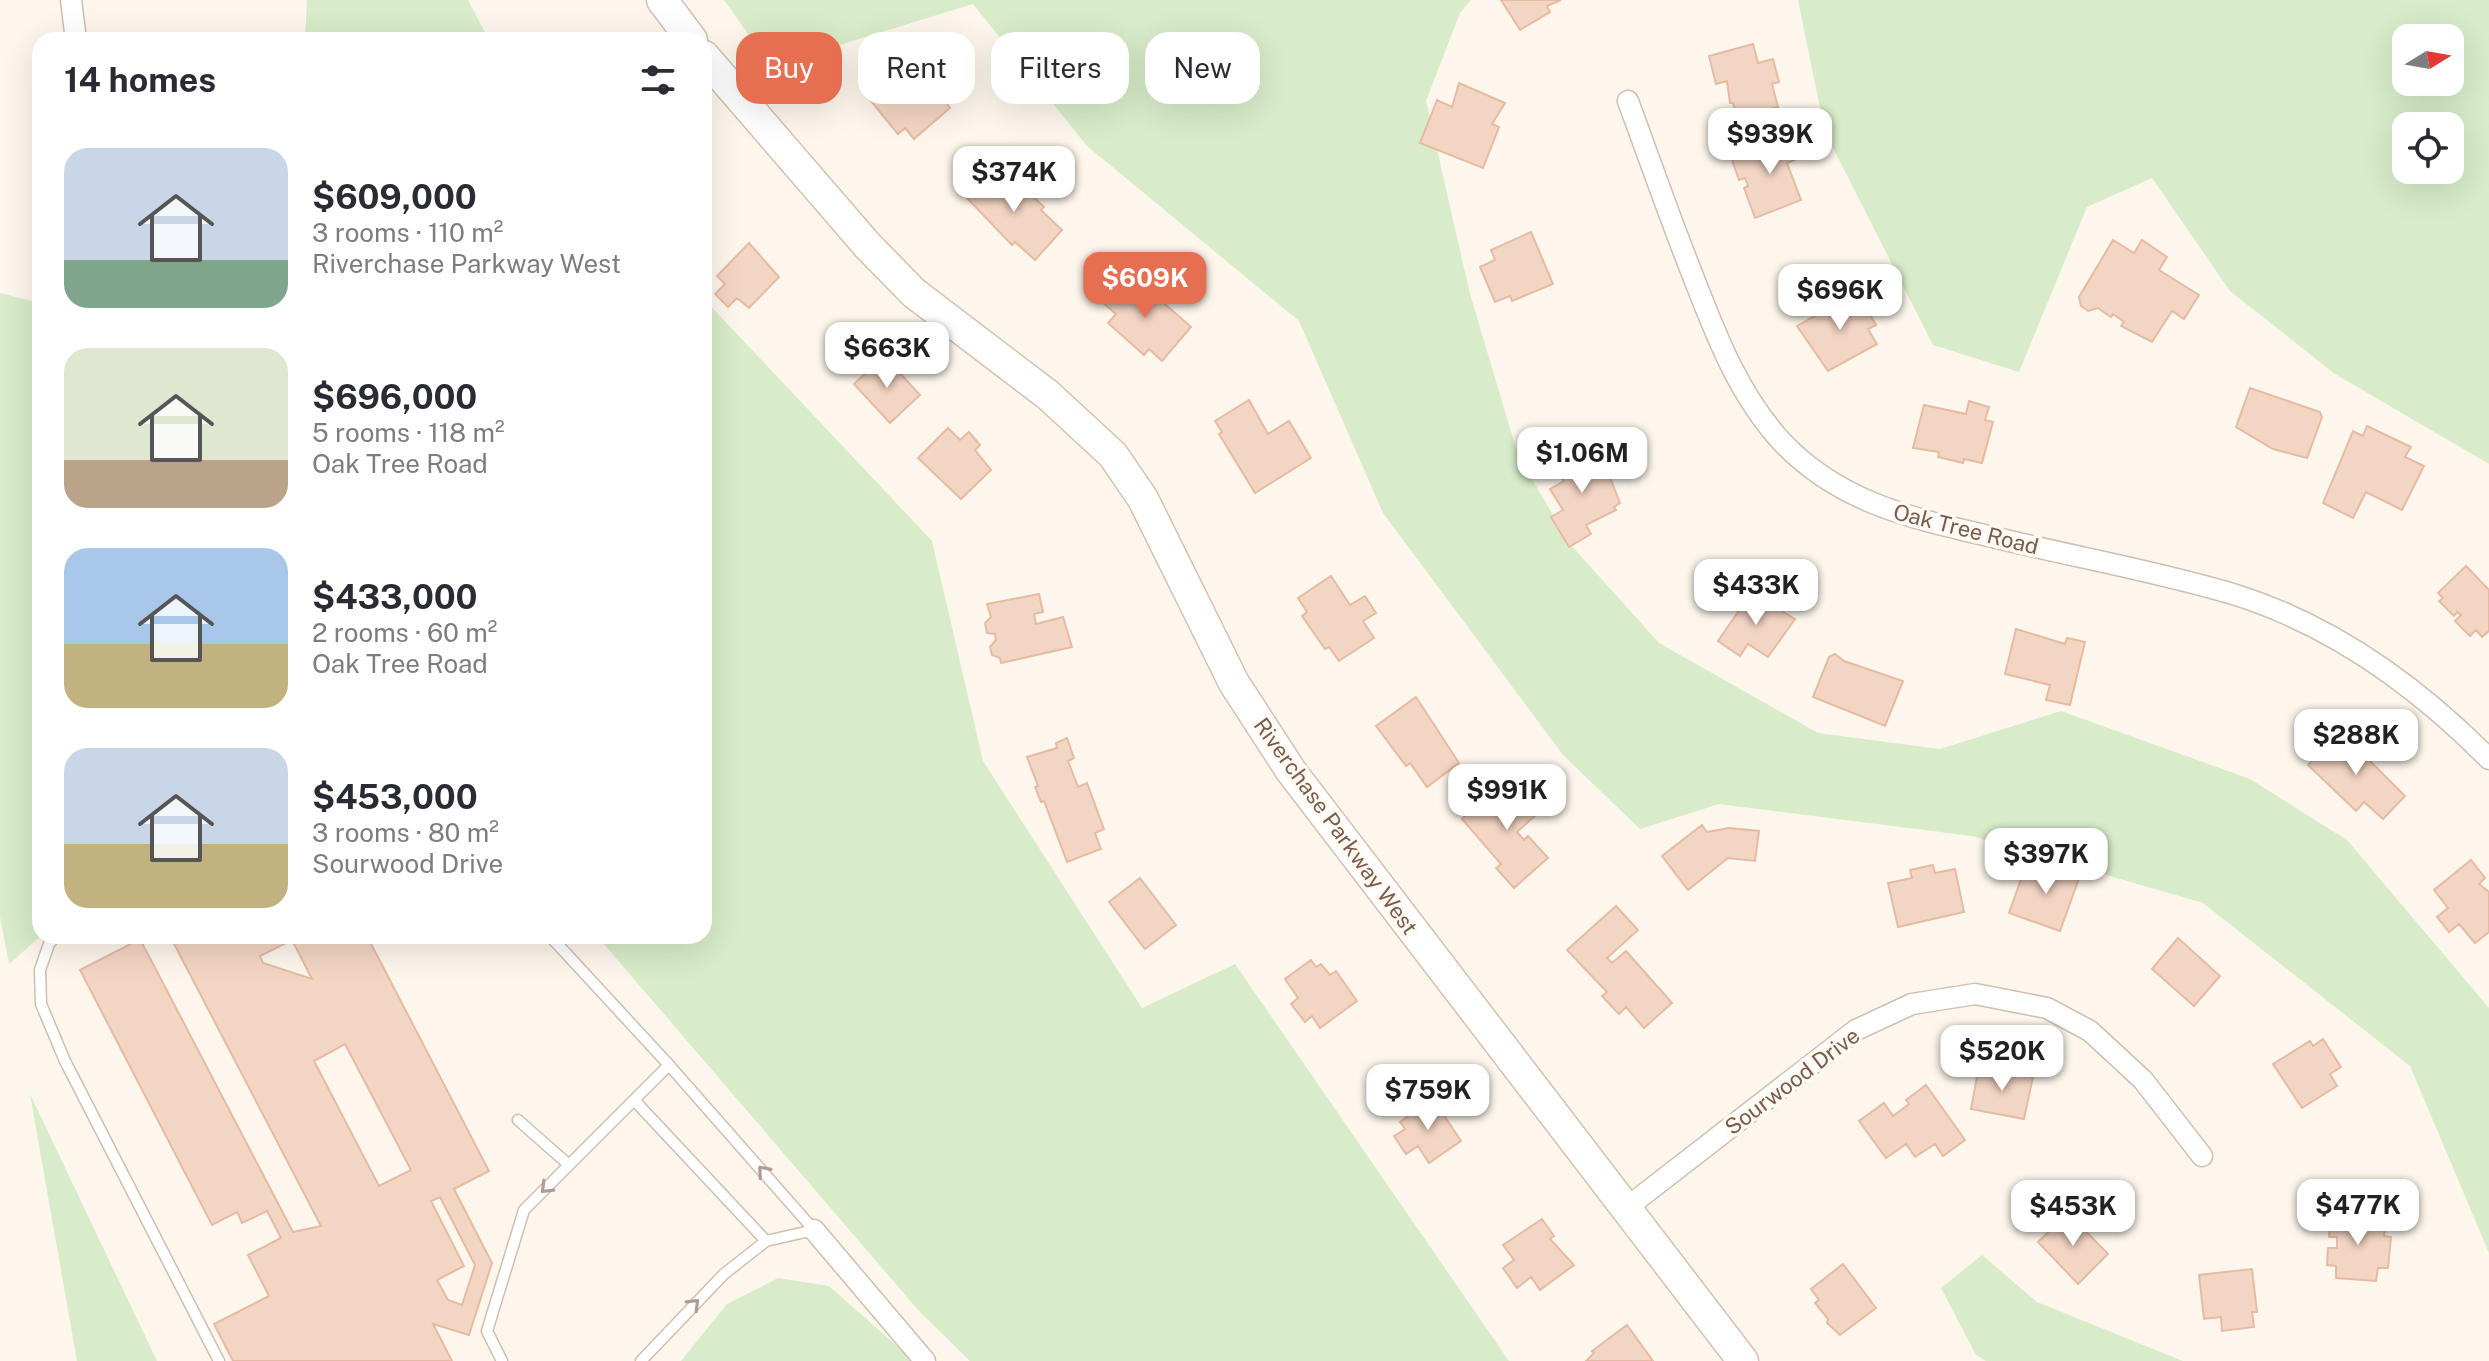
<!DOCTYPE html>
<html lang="en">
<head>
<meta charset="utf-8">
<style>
	body { margin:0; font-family:"Public Sans",sans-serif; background:#f7f7f7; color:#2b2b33; height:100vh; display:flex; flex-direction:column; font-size:30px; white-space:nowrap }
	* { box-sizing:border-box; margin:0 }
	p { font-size:26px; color:#7c7c81 }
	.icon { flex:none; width:44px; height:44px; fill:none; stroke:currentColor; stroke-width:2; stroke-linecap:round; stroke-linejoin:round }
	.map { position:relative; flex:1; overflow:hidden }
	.sheet { position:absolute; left:32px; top:32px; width:680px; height:912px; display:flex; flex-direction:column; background:#fff; border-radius:24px; box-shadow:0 8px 32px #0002 }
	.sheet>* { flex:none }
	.hud { position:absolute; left:736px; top:32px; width:760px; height:72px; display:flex; gap:16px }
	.needle { width:52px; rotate:79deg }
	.buttons { position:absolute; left:2392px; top:24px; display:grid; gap:16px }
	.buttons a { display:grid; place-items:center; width:72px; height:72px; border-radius:16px; background:#fff; box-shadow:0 8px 32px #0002; font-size:40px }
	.price { position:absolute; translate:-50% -68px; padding:0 18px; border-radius:16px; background:#fff; color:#222; font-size:26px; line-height:52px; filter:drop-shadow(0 2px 4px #0008) }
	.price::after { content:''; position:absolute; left:50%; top:48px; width:24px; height:18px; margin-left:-12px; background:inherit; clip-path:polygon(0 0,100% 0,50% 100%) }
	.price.selected { background:#e76f51; color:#fff }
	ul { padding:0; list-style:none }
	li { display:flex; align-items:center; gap:24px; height:200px; padding:0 32px }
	li span { display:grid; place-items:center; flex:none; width:224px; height:160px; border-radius:24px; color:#555 }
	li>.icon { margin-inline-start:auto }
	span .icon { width:96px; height:96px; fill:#fffc; stroke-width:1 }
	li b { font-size:34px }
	h2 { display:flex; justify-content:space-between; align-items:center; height:96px; padding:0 32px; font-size:34px }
	.tag { padding:0 28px; border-radius:24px; background:#fff; box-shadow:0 8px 32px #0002; font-size:28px; line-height:72px }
	.tag.selected { background:#e76f51; color:#fff }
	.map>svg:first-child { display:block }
	.green { fill:#d8ecc9; fill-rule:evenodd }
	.building { fill:#f3d5c3; stroke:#e6bba3; stroke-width:2; fill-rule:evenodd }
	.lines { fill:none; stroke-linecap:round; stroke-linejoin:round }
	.lane-casing { stroke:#d1beb0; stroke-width:13 }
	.street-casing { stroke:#d1beb0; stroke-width:23 }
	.secondary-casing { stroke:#d6c0b0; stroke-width:33 }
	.lane { stroke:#fff; stroke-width:10 }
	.street { stroke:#fff; stroke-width:20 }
	.secondary { stroke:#fff; stroke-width:30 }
	.oneway { stroke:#af9d94 }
	.labels { text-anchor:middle; stroke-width:7; stroke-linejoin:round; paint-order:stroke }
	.street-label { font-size:22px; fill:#7a5c4d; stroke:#fffaf3 }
</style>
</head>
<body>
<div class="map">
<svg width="2489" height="1361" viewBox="0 0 2489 1361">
	<rect width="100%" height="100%" fill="#fdf6ec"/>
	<path class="green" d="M 307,0 L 468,0 L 489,40 L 305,40 Z
		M 724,0 L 1471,0 L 1460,13 L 1426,101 L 1470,294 L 1518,455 L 1570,544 L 1659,643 L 1818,733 L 1940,749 L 2061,711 L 2250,779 L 2347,840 L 2489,1008 L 2489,1253 L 2410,1066 L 2203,903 L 1972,836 L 1719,804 L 1640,829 L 1563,755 L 1383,513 L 1299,321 L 1087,146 L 973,4 L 771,66 Z
		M 1798,0 L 2489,0 L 2489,464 L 2335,374 L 2230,291 L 2152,178 L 2087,207 L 2019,372 L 1933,345 L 1825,132 ZM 2406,38 L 2450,38 L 2450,82 L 2406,82 ZM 2406,126 L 2450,126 L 2450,170 L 2406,170 Z
		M 0,293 L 40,303 L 41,936 L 9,964 L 0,917 Z
		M 704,299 L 932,541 L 983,761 L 1142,1008 L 1235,964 L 1509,1361 L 970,1361 L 919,1311 L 597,936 L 704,936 Z
		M 30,1094 L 157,1361 L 77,1361 Z
		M 1982,1255 L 2037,1302 L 2183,1361 L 1986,1361 L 1976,1355 L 1941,1288 Z
		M 778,1278 L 829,1286 L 914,1361 L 681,1361 L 727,1304 Z"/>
	<path class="building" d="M 1501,0 L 1561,0 L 1547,6 L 1550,12 L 1520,30 Z
		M 1753,44 L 1758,63 L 1773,59 L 1779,82 L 1772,84 L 1778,107 L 1737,118 L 1733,103 L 1730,103 L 1727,81 L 1716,84 L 1709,56 Z
		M 895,49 L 916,75 L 929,64 L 950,89 L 941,97 L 950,108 L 914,139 L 905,128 L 898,134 L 866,95 L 873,88 L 863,76 Z
		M 1459,83 L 1505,103 L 1492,124 L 1499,127 L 1483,168 L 1420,143 L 1437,100 L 1452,107 Z
		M 1798,134 L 1806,155 L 1787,163 L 1801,200 L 1755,218 L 1744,188 L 1748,186 L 1745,178 L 1739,180 L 1732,160 Z
		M 990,169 L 1011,189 L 1018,182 L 1044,207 L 1041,210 L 1062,230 L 1035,260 L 1015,242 L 1012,245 L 965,196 Z
		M 1531,232 L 1553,284 L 1512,301 L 1510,296 L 1495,302 L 1480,267 L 1495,260 L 1491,250 Z
		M 2113,240 L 2134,253 L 2142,240 L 2167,257 L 2159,270 L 2199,295 L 2184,319 L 2172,311 L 2152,342 L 2121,326 L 2124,322 L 2113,314 L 2111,317 L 2098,308 L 2088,311 L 2081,306 L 2079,297 Z
		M 749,243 L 779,277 L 749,308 L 737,298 L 728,307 L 715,294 L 725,284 L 717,276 Z
		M 1124,277 L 1152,302 L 1156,296 L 1191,327 L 1162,361 L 1149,349 L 1144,355 L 1108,323 L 1116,314 L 1102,302 Z
		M 1857,292 L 1876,325 L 1868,329 L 1877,344 L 1828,371 L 1797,326 Z
		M 884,356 L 920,395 L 890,423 L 854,384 Z
		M 2250,388 L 2320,412 L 2322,417 L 2307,458 L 2273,449 L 2236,427 Z
		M 1249,400 L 1268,434 L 1289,421 L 1311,458 L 1255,493 L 1219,434 L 1222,432 L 1215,421 Z
		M 1969,401 L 1989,407 L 1985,420 L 1993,422 L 1982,463 L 1964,459 L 1963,463 L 1938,457 L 1939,452 L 1913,448 L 1924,405 L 1966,414 Z
		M 2367,426 L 2411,447 L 2405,457 L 2424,466 L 2402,510 L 2366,492 L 2353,518 L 2323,503 L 2353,431 L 2363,436 Z
		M 948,428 L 960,440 L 969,432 L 980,445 L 975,450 L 991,470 L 961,499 L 918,458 Z
		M 1586,447 L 1609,475 L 1620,503 L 1614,507 L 1616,510 L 1586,525 L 1591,534 L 1569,547 L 1551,517 L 1563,510 L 1550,489 L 1564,481 L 1554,470 L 1556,462 Z
		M 2466,566 L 2489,590 L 2489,631 L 2482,637 L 2476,630 L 2470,636 L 2455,621 L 2461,615 L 2457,612 L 2454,616 L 2439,601 L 2443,598 L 2438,593 Z
		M 1331,576 L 1350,605 L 1365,596 L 1376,613 L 1363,621 L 1374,638 L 1339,661 L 1329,647 L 1325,649 L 1302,616 L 1307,612 L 1298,598 Z
		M 1751,593 L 1795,619 L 1768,657 L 1748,644 L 1740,656 L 1718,641 Z
		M 1039,594 L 1043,612 L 1034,614 L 1036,624 L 1063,617 L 1072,647 L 1001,663 L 1000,658 L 992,655 L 990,647 L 996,640 L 995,634 L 987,633 L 985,623 L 991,617 L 987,604 Z
		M 2016,629 L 2065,644 L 2067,638 L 2085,642 L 2070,705 L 2046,700 L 2050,685 L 2005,674 Z
		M 1835,654 L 1844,661 L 1903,681 L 1885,726 L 1813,697 L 1829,657 Z
		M 1416,697 L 1459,763 L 1427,787 L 1410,763 L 1406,766 L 1376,726 Z
		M 2340,731 L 2405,796 L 2383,819 L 2364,802 L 2356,811 L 2308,765 Z
		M 1067,738 L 1074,758 L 1068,761 L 1078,787 L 1087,783 L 1104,829 L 1095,833 L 1101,849 L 1067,862 L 1044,801 L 1041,802 L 1035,787 L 1038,786 L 1027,757 L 1057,748 L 1056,743 Z
		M 1507,779 L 1537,814 L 1517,832 L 1524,840 L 1528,836 L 1548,858 L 1514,888 L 1496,868 L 1501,864 L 1462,819 Z
		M 1702,825 L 1707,832 L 1729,828 L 1759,831 L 1755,861 L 1728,858 L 1688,890 L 1662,856 Z
		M 2471,860 L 2485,878 L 2479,884 L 2489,892 L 2489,932 L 2475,943 L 2459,924 L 2449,932 L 2437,917 L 2448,908 L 2434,890 Z
		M 2055,861 L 2082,870 L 2060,931 L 2009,913 L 2024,871 L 2048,880 Z
		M 1933,865 L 1935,873 L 1955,869 L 1964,912 L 1898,927 L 1888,883 L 1912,878 L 1910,870 Z
		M 1140,878 L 1176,925 L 1145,949 L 1109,902 Z
		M 1616,906 L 1638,930 L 1607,958 L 1612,963 L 1626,951 L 1672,1003 L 1644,1028 L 1626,1007 L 1619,1014 L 1602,996 L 1607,992 L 1567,950 Z
		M 170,936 L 367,936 L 489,1171 L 454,1189 L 492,1263 L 469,1335 L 433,1324 L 452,1361 L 233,1361 L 214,1324 L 269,1296 L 248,1255 L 281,1238 L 267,1211 L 242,1223 L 237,1212 L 212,1225 L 80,970 L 140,939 L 293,1232 L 321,1226 ZM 292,940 L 312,979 L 263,963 L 260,956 ZM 345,1044 L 411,1170 L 379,1186 L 314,1061 ZM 440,1197 L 475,1265 L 462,1305 L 448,1300 L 437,1280 L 464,1266 L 431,1201 Z
		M 2178,938 L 2220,976 L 2194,1006 L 2152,969 Z
		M 1311,960 L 1316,967 L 1321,964 L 1330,975 L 1336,971 L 1357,1001 L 1320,1028 L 1312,1016 L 1305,1022 L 1291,1004 L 1298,998 L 1285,979 Z
		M 2323,1039 L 2341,1067 L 2330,1074 L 2337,1086 L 2302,1108 L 2273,1064 L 2310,1041 L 2313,1046 Z
		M 1979,1066 L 2033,1077 L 2024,1119 L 1971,1109 Z
		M 1926,1085 L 1965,1140 L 1943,1156 L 1935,1144 L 1915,1157 L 1906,1144 L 1886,1158 L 1859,1121 L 1884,1103 L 1893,1116 L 1909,1104 L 1906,1100 Z
		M 1433,1099 L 1461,1141 L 1429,1163 L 1418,1146 L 1406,1154 L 1394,1136 L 1405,1129 L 1400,1122 Z
		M 2068,1213 L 2108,1254 L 2078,1284 L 2038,1242 Z
		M 2339,1213 L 2379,1216 L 2378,1226 L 2385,1227 L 2384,1236 L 2391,1237 L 2388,1268 L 2378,1268 L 2376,1281 L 2336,1278 L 2336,1266 L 2327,1265 L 2328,1248 L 2337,1248 L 2337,1237 L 2329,1237 L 2331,1214 Z
		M 1542,1219 L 1554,1236 L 1550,1239 L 1574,1265 L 1540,1290 L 1531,1277 L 1517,1288 L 1503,1268 L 1514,1260 L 1503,1245 Z
		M 1843,1264 L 1876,1308 L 1840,1335 L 1827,1323 L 1828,1319 L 1815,1303 L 1819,1300 L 1811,1289 Z
		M 2252,1269 L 2257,1312 L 2252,1312 L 2254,1327 L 2222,1331 L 2221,1317 L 2204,1319 L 2199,1275 Z
		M 1627,1325 L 1653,1361 L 1586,1361 L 1594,1353 L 1592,1351 Z"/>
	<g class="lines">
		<defs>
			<path id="lane" d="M 56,936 L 49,944 L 40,970 L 41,1004 L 65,1061 L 219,1361
				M 550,936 L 669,1065
				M 634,1100 L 766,1241
				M 518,1120 L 569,1165
				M 502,1361 L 487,1331 L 524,1210 L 669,1065 L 814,1230 L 766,1241 L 724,1274 L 641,1361"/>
			<path id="street" d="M 71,0 L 76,40
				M 1628,101 C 1649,158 1669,215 1691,271 C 1715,332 1736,391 1781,441 C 1841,505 1917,519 1997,538 C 2075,557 2156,571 2233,594 C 2333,625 2416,685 2489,759
				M 1625,1209 L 1856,1030 L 1912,1004 L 1975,994 L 2047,1008 L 2090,1031 L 2143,1080 L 2202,1156
				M 814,1230 L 925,1361"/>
			<path id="secondary" d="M 662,0 L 692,40
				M 704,56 L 867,245 L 914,293 L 1048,395 L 1113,455 L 1143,499 L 1234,683 L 1291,771 L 1743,1361"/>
		</defs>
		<use href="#lane" class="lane-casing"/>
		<use href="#street" class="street-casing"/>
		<use href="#secondary" class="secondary-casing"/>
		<use href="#lane" class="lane"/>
		<use href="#street" class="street"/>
		<use href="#secondary" class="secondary"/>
	</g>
	<defs><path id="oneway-chevron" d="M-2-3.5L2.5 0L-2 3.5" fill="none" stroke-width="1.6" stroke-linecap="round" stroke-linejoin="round" transform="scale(2)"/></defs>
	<g class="oneway">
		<use href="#oneway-chevron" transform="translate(763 1171) rotate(-131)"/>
		<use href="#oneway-chevron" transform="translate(546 1188) rotate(135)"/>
		<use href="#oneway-chevron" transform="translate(694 1304) rotate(-45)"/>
	</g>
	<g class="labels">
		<g class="street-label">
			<text transform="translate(1966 529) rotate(14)" y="8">Oak Tree Road</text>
			<text transform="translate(1336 826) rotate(54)" y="8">Riverchase Parkway West</text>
			<text transform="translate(1792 1081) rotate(-37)" y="8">Sourwood Drive</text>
		</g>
	</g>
</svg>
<div class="buttons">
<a><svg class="needle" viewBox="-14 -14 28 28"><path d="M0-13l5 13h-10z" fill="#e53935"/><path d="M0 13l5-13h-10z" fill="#7c7c81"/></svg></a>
<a><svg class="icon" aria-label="locate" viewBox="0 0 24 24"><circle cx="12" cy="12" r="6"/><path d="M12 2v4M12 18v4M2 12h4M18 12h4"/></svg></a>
</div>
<b class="price" style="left:1770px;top:176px">$939K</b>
<b class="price" style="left:1014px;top:214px">$374K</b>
<b class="price selected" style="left:1145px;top:320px">$609K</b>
<b class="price" style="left:1840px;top:332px">$696K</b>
<b class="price" style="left:887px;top:390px">$663K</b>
<b class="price" style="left:1582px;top:495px">$1.06M</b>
<b class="price" style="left:1756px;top:627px">$433K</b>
<b class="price" style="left:2356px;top:777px">$288K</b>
<b class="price" style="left:1507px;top:832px">$991K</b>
<b class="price" style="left:2046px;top:896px">$397K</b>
<b class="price" style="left:2002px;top:1093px">$520K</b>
<b class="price" style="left:1428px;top:1132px">$759K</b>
<b class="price" style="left:2358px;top:1247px">$477K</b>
<b class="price" style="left:2073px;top:1248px">$453K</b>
<div class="hud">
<a class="tag selected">Buy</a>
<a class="tag">Rent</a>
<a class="tag">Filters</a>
<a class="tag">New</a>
</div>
<section class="sheet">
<h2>14 homes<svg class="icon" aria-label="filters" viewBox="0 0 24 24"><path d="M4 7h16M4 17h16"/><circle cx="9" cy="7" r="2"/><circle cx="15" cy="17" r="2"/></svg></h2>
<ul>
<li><span style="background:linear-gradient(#c9d6e8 70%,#7fa58c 0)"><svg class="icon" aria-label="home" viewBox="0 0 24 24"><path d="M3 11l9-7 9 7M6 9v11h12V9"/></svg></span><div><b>$609,000</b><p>3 rooms · 110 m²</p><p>Riverchase Parkway West</p></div></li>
<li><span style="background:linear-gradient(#dfe7d0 70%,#b9a48a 0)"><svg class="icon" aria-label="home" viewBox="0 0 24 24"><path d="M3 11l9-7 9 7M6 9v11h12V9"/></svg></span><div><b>$696,000</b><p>5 rooms · 118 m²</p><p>Oak Tree Road</p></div></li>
<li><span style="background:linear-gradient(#a9c7e8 60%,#c2b280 0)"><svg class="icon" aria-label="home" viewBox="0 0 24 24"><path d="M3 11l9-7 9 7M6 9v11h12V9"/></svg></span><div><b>$433,000</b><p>2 rooms · 60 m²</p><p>Oak Tree Road</p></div></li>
<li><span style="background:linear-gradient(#c9d6e8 60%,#c2b280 0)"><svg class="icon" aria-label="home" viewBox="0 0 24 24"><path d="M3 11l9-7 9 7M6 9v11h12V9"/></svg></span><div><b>$453,000</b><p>3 rooms · 80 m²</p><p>Sourwood Drive</p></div></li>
</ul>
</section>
</div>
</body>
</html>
